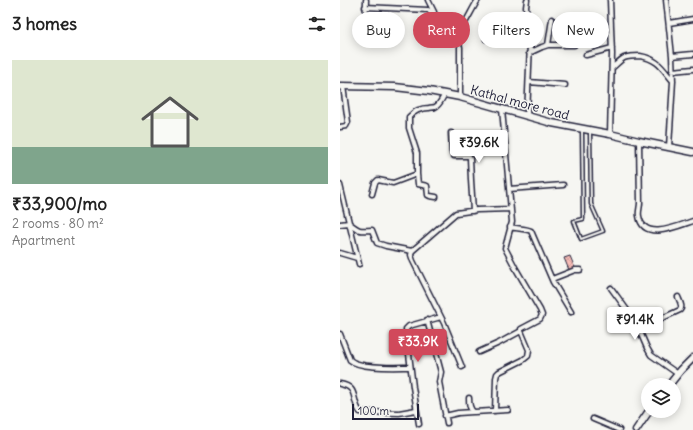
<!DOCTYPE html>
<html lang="en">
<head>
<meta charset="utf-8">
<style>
	body { margin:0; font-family:Delius,sans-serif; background:#f2f2f2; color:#222; height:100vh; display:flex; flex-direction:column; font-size:15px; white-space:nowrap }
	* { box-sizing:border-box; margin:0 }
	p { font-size:13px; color:#767676 }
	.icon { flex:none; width:22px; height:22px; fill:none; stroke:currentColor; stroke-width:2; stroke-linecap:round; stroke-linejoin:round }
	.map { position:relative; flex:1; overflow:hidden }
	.sheet { display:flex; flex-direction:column; background:#fff; width:340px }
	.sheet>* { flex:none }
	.top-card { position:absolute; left:12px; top:12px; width:281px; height:36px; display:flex; gap:8px }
	.controls { position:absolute; left:301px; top:378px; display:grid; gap:8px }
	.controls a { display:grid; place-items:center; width:40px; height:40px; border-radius:50%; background:#fff; box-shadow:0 2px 10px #0003; font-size:20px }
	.scale { position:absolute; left:12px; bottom:10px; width:67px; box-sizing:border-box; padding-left:4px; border:2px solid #22223b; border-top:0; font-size:11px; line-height:14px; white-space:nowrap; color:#22223b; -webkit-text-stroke:3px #f6f6f2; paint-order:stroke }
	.price { position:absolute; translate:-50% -34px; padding:0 9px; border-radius:4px; background:#fff; color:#222; font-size:13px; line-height:26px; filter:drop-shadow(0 1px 2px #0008) }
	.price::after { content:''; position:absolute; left:50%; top:24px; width:12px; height:9px; margin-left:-6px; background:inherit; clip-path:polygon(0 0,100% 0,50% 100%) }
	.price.selected { background:#d1495b; color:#fff }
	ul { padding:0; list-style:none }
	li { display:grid; align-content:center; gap:8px; height:212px; padding:0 12px }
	li span { display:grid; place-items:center; height:124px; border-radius:0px; color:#555 }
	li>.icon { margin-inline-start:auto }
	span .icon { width:72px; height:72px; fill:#fffc; stroke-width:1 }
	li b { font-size:17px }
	h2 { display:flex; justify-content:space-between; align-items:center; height:48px; padding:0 12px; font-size:17px }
	.tag { padding:0 14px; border-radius:18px; background:#fff; box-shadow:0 2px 10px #0003; font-size:14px; line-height:36px }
	.tag.selected { background:#d1495b; color:#fff }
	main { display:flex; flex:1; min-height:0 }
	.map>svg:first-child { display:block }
	.building { fill:url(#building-cross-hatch); stroke:#22223b }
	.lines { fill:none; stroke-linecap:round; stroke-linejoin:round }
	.lane-casing { stroke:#22223b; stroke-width:5 }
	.street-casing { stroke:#22223b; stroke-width:7 }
	.secondary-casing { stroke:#22223b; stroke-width:9 }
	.lane { stroke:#f6f6f2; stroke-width:2 }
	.street { stroke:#f6f6f2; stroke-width:4 }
	.secondary { stroke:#f6f6f2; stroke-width:6 }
	.labels { text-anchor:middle; stroke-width:3; stroke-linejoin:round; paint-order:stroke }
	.street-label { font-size:13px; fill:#22223b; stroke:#f6f6f2 }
</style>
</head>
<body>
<main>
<section class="sheet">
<h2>3 homes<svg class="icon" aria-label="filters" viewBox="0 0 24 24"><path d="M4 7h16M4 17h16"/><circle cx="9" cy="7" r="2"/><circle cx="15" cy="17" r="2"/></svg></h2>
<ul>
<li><span style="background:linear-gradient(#dfe7d0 70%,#7fa58c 0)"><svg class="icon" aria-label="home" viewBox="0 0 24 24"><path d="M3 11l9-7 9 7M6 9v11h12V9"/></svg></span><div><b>₹33,900/mo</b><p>2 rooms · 80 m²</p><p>Apartment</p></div></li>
</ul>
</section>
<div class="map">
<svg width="353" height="430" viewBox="0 0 353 430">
	<defs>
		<pattern id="building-cross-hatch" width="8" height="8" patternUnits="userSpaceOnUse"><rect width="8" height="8" fill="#f9bdb7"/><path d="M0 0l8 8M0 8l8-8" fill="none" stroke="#d5a29e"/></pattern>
	</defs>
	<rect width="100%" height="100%" fill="#f6f6f2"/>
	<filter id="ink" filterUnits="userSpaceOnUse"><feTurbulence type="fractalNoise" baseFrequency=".025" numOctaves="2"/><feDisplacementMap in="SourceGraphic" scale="8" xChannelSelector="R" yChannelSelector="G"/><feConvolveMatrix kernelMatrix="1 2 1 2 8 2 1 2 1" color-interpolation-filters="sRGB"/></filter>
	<g filter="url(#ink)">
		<path class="building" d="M 230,256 L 235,268 L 229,270 L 224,258 Z"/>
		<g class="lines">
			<defs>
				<path id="lane" d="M 242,130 L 243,219 L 234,221 L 241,239 L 263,231 L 251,204 L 250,132"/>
				<path id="street" d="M 26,0 L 25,29 L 26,30 L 35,31
					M 88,0 L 94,12
					M 187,0 L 186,7 L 190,43 L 187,116
					M 270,0 L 272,54 L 270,134
					M 326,0 L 332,56
					M 25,7 L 88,10 L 94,14 C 95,23 94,31 105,34 C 109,35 115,35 118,33 C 123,29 133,7 138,0
					M 329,23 L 353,19
					M 146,39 L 189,35
					M 208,45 L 212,19
					M 189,53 L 202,47 L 208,45 L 234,45
					M 246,55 L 272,48
					M 272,68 C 276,65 280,60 284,58 C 289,56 295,56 300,56 C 318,59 322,68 333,81
					M 332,71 L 353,69
					M 189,82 L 225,85
					M 120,97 L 120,47
					M 0,127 L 6,126 L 8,122 L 3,86
					M 111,133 L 112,152 L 114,156 L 129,156 L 130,158 L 131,180 L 133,211
					M 299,141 L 300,203 C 300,207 298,212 299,216 C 303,242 338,226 353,221
					M 329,147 L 333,81 L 332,56 L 353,54
					M 77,174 L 78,184 L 87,186 L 88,195 L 90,196 L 96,197
					M 0,185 L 19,264
					M 169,189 L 223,185
					M 32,194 L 35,183 L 38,180 L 53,183 L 77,174 L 77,153 L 69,128 L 69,117 C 74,111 81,108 89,108 C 91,107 93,108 95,107 C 100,105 102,98 105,94
					M 0,224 L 9,223 C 19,231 19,231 32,230 L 37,243 L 46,246 L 72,251
					M 170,227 C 177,229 185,228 191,231 L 213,282 L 231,312
					M 0,253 L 17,258
					M 212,279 L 235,270 L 240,270
					M 271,288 L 292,317 L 297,325 L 307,348 L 311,355 L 338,374
					M 87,320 L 101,372 L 99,382 L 107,423
					M 300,332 L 314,322 L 340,310 C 343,307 340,302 338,297
					M 0,334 L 10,360 C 20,369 56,367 70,367
					M 139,352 L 159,343 L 181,331
					M 122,367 L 104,323 L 73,261 L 71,255 L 72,251 L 116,213 L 137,210 L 171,209
					M 0,384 C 19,387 11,400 20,412 L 59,413 L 76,410
					M 129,398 C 129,403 129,409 134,412 L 168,410
					M 155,411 L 156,378 L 157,374 L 159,372 L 183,360 L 188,356 L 189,350 L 181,331 L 181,329 L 200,319 L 202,315 L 200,310 L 176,269 L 165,248 L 172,222 L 162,109
					M 105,416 L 118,413 L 133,412
					M 253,419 L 279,430
					M 79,424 L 73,387 L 66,329 L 69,326 L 101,317"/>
				<path id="secondary" d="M 0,86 L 55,87 L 89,91 L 120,97 L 212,123 L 270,134 L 299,141 L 353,152
					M 329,385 L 341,370 L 353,358
					M 296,430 L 309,411"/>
			</defs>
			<use href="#lane" class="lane-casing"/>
			<use href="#street" class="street-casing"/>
			<use href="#secondary" class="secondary-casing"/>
			<use href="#lane" class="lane"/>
			<use href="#street" class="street"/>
			<use href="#secondary" class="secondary"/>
		</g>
	</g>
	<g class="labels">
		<g class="street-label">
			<text transform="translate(180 102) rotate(15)" y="5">Kathal more road</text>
		</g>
	</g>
</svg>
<div class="controls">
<a><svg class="icon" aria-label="layers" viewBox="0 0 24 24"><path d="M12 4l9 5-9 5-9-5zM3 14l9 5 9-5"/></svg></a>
</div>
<div class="scale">100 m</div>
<b class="price" style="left:139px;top:164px">₹39.6K</b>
<b class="price" style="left:295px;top:341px">₹91.4K</b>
<b class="price selected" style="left:78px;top:363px">₹33.9K</b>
<div class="top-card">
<a class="tag">Buy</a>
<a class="tag selected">Rent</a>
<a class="tag">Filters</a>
<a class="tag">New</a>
</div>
</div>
</main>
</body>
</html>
